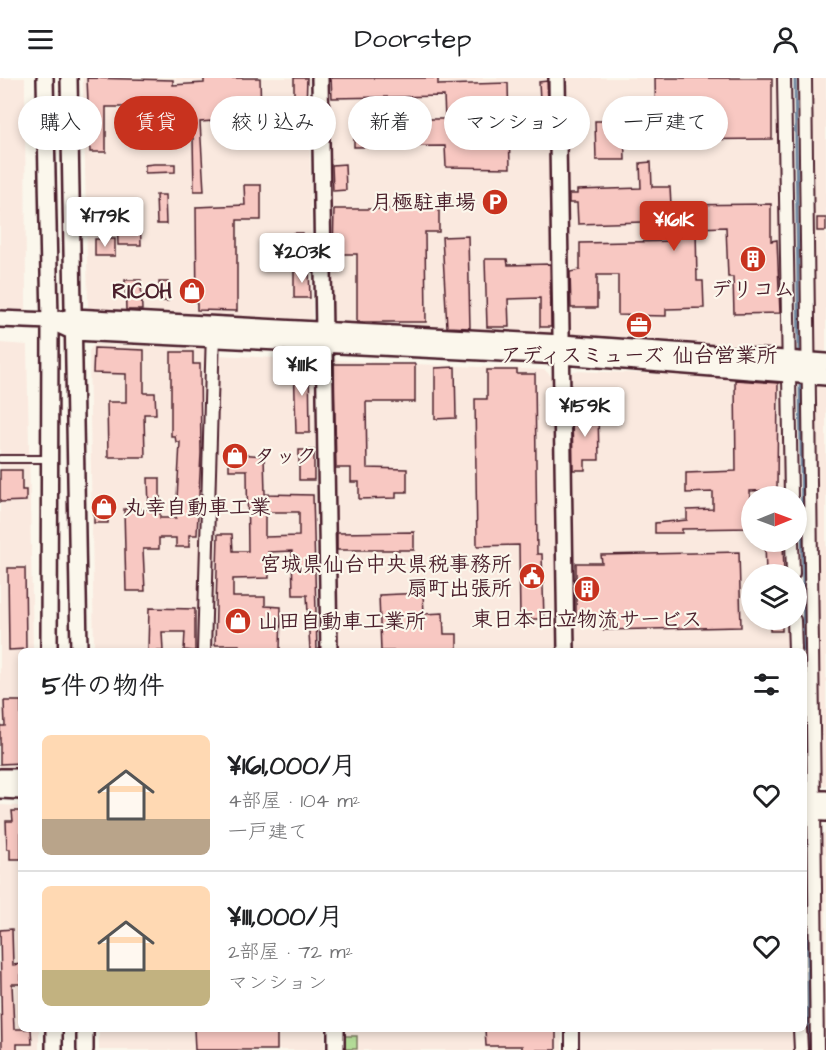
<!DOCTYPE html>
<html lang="ja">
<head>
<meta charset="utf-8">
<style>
	body { margin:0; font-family:"Architects Daughter","Klee One",sans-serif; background:#f2f2f2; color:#202124; height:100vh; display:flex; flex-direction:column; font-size:22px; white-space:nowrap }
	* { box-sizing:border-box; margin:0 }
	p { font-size:20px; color:#757577 }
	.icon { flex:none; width:33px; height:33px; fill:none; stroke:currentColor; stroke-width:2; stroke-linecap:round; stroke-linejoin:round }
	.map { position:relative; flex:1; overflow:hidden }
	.details { position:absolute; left:18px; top:570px; width:789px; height:384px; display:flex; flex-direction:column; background:#fff; border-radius:9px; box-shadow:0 3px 9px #0003 }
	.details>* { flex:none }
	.top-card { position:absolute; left:18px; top:18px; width:790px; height:54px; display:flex; gap:12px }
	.needle { width:39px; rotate:89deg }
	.controls { position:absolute; left:741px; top:408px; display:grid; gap:12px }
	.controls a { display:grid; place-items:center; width:66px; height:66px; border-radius:50%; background:#fff; box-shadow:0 3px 9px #0003; font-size:30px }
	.price { position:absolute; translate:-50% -51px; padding:0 14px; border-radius:6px; background:#fff; color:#222; font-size:20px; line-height:39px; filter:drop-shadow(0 2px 3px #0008) }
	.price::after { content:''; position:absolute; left:50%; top:36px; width:18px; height:14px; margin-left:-9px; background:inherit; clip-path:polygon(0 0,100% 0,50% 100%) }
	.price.current { background:#c8321e; color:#fff }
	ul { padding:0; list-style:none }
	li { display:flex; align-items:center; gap:18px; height:150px; padding:0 24px }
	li+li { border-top:2px solid #e0e0e0 }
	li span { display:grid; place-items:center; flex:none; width:168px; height:120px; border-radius:9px; color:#555 }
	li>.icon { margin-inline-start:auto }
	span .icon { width:72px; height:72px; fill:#fffc; stroke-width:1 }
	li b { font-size:26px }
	h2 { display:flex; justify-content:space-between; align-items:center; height:72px; padding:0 24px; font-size:26px }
	.tag { padding:0 21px; border-radius:27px; background:#fff; box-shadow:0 3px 9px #0003; font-size:21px; line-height:54px }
	.tag.current { background:#c8321e; color:#fff }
	header { display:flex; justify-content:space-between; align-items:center; height:78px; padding:0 24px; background:#fff; font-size:27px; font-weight:600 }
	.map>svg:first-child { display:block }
	.built { fill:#fae9df }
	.green { fill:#b3db97; stroke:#7e7d61; stroke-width:1.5 }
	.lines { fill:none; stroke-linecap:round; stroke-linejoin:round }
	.stream { stroke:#71879f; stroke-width:3 }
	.building { fill:#f8c8c2; stroke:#4a1f2b; stroke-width:1.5; fill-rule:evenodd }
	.service-casing { stroke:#4a1f2b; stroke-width:10 }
	.minor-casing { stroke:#4a1f2b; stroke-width:16 }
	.tertiary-casing { stroke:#4a1f2b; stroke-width:20 }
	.service { stroke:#fbf7ec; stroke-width:6 }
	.minor { stroke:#fbf7ec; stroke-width:12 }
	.tertiary { stroke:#fbf7ec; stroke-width:15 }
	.labels { text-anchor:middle; stroke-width:4.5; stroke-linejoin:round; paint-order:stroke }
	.poi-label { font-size:21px; font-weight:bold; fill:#4a1f2b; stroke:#fbf7ec; text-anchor:end }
</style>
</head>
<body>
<header><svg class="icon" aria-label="menu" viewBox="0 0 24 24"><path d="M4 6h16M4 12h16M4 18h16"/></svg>Doorstep<svg class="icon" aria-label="person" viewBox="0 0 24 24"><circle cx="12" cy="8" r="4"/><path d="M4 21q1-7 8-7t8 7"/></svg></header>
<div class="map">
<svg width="826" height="972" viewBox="0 0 826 972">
	<rect width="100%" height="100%" fill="#fbf7ec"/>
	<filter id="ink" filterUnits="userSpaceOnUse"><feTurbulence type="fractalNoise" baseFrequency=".0167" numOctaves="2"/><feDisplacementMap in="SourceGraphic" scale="12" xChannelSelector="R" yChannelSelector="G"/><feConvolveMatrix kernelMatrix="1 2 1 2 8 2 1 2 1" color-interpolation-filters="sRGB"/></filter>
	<g filter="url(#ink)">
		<path class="built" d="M 0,0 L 25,0 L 26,232 L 0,231 Z
			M 83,0 L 309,0 L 312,240 L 303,247 L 96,234 L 88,229 Z
			M 327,0 L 548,0 L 552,259 L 331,248 Z
			M 561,0 L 778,0 L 782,274 L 573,261 L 566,255 Z
			M 811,0 L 826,0 L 826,273 L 815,273 Z
			M 0,265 L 27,267 L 33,573 L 21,573 L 21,689 L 0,689 Z
			M 94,266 L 207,271 L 199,573 L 94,573 L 89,273 Z
			M 217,277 L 314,282 L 318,573 L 210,573 Z
			M 331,282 L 545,292 L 554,301 L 558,573 L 333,573 Z
			M 573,293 L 781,300 L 784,418 L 752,418 L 752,464 L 785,464 L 786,496 L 752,496 L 752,542 L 787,542 L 788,573 L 570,573 L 566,300 Z
			M 816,307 L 826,307 L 826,709 L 820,704 L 813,311 Z
			M 0,727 L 21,728 L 21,951 L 39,951 L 39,972 L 0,972 Z
			M 826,754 L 826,972 L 825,972 L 821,758 Z
			M 99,951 L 325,951 L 325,972 L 99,972 Z
			M 338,951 L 562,951 L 562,972 L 338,972 Z
			M 576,951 L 795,951 L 795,972 L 576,972 Z"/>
		<path class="green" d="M 339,958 L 357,958 L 357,971 L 340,971 Z"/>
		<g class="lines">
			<path class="stream" d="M 795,0 L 799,272
				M 800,306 L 804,573
				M 804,589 L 806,710
				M 806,753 L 809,972"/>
		</g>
		<path class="building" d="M 87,0 L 173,2 L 173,7 L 204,5 L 204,0 L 260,0 L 261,36 L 239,36 L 240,41 L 200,44 L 204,113 L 194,113 L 193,60 L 129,61 L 129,29 L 106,29 L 106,74 L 90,74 Z
			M 294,0 L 307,0 L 305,58 L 290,58 L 289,35 L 267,36 L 267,28 L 290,27 L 290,21 L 294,21 Z
			M 331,0 L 438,0 L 438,7 L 508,5 L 510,90 L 446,89 L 445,68 L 354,69 L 354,41 L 445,41 L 444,18 L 332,20 Z
			M 655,0 L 772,0 L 772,61 L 656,62 Z
			M 547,3 L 548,22 L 540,22 L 539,4 Z
			M 595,43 L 624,43 L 625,82 L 596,82 Z
			M 651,84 L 652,109 L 670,109 L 671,127 L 771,126 L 771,163 L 777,162 L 780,235 L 734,236 L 733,199 L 728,199 L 726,149 L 696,150 L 697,203 L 703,203 L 704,230 L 666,231 L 666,238 L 618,237 L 618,197 L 597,197 L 597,230 L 571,230 L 570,194 L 580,192 L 580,165 L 677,163 L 676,143 L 578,146 L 577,125 L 569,125 L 569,116 L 577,116 L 577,112 L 641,110 L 640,85 Z
			M 154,86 L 175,86 L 175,94 L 145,95 L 145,87 Z
			M 345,86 L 346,112 L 333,113 L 332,87 Z
			M 244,107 L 261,107 L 261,142 L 237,142 L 237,233 L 197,232 L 196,129 L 245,127 Z
			M 156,117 L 165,117 L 166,146 L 157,146 Z
			M 334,131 L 439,131 L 439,154 L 425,154 L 426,244 L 357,244 L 357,176 L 333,176 Z
			M 90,136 L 100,136 L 101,155 L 90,155 Z
			M 117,137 L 140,137 L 141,167 L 118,167 Z
			M 817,140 L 826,140 L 826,153 L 817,153 Z
			M 293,155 L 302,155 L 303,164 L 293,164 Z
			M 468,158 L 470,250 L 447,249 L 442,159 Z
			M 95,161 L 115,161 L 115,178 L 95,178 Z
			M 485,181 L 507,181 L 508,187 L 550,186 L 551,249 L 540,249 L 540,220 L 508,221 L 509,249 L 487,249 Z
			M 294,191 L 309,191 L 310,220 L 294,220 Z
			M 125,202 L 141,202 L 142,232 L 126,232 Z
			M 159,204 L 168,204 L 168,223 L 160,223 Z
			M 94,270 L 144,272 L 144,315 L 155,315 L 156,336 L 144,336 L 145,379 L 108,379 L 107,324 L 126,324 L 126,296 L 93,295 Z
			M 171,274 L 193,274 L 193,286 L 200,286 L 201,375 L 197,457 L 189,457 L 189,469 L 176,469 L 176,460 L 159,460 L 159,471 L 143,471 L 145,513 L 126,513 L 124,431 L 149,431 L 148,400 L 160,400 L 160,440 L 176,440 L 180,364 L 176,364 L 175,358 L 171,358 Z
			M 294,283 L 309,283 L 310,355 L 296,355 Z
			M 334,286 L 415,286 L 415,324 L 366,324 L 367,390 L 407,391 L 407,414 L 396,414 L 396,420 L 359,421 L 359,404 L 351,404 L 351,390 L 336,390 Z
			M 455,289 L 456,340 L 435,341 L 435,290 Z
			M 487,292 L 517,292 L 517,296 L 535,296 L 537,476 L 542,476 L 544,541 L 520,541 L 519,467 L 477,468 L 475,321 L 487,321 Z
			M 735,302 L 778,305 L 777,412 L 750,413 L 752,450 L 682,451 L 682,455 L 655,455 L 655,445 L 687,442 L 687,432 L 713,431 L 713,414 L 686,415 L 686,395 L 736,393 Z
			M 598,332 L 599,382 L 585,382 L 585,392 L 573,392 L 572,333 Z
			M 299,372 L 314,372 L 314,402 L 299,402 Z
			M 229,375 L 264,378 L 265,416 L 313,417 L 317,573 L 310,573 L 307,517 L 293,517 L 292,473 L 268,474 L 269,500 L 233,501 L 233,519 L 265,519 L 265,528 L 281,529 L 280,573 L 239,573 L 239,567 L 215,567 L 218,456 L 232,456 L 233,473 L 248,473 L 247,392 L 229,392 ZM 265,434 L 299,434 L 299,458 L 265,459 Z
			M 0,392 L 22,392 L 22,412 L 26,412 L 26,423 L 0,424 Z
			M 94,432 L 108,432 L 108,445 L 94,445 Z
			M 414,454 L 414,472 L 337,472 L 337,455 Z
			M 765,464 L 783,464 L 784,496 L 766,496 Z
			M 739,474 L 741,549 L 603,552 L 603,537 L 576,538 L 576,485 L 602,485 L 601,477 Z
			M 8,490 L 25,490 L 26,571 L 9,572 Z
			M 423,515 L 424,536 L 443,535 L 444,556 L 457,556 L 457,573 L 381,573 L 379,517 Z
			M 149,530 L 195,531 L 195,573 L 184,572 L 185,554 L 162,554 L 163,573 L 148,573 Z
			M 770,542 L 782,542 L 782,553 L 770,553 Z
			M 4,623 L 21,623 L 21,685 L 0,686 L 0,648 L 5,648 Z
			M 12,733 L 21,733 L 21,781 L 10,781 L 10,771 L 7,771 L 6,743 L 13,743 Z
			M 12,851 L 13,887 L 21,886 L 21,906 L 12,906 L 14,951 L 31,951 L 32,966 L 17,966 L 17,972 L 2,972 L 0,852 Z
			M 194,951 L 277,951 L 277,972 L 195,972 Z
			M 485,951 L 556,951 L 556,972 L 522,972 L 522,968 L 486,968 Z"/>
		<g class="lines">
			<defs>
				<path id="service" d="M 0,381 L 49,381"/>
				<path id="minor" d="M 784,0 L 791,418
					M 805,0 L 817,972
					M 792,464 L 793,496
					M 794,542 L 795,573
					M 204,573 L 213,253
					M 572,951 L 572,972
					M 800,951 L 801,972"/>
				<path id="tertiary" d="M 45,0 L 50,243 L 49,573
					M 69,0 L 79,573
					M 320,0 L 329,573
					M 557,0 L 566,573
					M 0,241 L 50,243 L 74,239 L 562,265 L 826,284
					M 50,243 L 74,254 L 562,278 L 826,299
					M 0,699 L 21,699
					M 0,712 L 21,713
					M 804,721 L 826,721
					M 804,734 L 826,735
					M 54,951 L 54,972
					M 85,951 L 85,972
					M 336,951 L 336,972"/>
			</defs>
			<use href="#service" class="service-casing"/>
			<use href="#minor" class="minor-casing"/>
			<use href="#tertiary" class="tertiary-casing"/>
			<use href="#service" class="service"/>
			<use href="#minor" class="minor"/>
			<use href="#tertiary" class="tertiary"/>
		</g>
	</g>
	<defs>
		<symbol id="parking-disc" viewBox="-11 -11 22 22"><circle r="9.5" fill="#c8321e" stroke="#fbf7ec"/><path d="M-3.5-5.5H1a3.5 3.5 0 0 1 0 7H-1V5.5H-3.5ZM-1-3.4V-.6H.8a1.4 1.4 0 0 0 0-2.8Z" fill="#fff"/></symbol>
		<symbol id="building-disc" viewBox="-11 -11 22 22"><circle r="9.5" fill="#c8321e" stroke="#fbf7ec"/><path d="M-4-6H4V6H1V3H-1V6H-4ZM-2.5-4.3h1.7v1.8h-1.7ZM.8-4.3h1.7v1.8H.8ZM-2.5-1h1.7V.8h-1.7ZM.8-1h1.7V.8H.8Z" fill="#fff"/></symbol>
		<symbol id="shop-disc" viewBox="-11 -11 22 22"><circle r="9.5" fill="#c8321e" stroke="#fbf7ec"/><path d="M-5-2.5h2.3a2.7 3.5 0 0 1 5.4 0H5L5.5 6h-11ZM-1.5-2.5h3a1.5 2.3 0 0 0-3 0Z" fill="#fff"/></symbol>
		<symbol id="office-disc" viewBox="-11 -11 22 22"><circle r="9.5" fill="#c8321e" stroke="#fbf7ec"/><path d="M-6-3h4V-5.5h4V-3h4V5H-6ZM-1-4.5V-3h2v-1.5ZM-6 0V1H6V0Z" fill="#fff"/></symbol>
		<symbol id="civic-disc" viewBox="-11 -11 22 22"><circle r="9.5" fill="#c8321e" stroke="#fbf7ec"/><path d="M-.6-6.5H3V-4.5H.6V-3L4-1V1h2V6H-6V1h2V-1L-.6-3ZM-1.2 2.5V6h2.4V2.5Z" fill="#fff"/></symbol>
	</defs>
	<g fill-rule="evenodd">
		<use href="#parking-disc" x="480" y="109" width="30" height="30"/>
		<use href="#building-disc" x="738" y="166" width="30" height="30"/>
		<use href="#shop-disc" x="177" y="198" width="30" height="30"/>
		<use href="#office-disc" x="624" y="232" width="30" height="30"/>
		<use href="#shop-disc" x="220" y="363" width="30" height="30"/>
		<use href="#shop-disc" x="89" y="414" width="30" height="30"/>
		<use href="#civic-disc" x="517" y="483" width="30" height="30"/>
		<use href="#building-disc" x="572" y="496" width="30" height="30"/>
		<use href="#shop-disc" x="223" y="528" width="30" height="30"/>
	</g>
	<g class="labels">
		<g class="poi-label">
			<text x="476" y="131">月極駐車場</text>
			<text x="753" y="218" text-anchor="middle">デリコム</text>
			<text x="172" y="220">RICOH</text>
			<text x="639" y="284" text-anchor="middle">アディスミューズ 仙台営業所</text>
			<text x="254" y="385" text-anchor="start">タック</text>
			<text x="124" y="436" text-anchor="start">丸幸自動車工業</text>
			<text x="512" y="493">宮城県仙台中央県税事務所<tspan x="512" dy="24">扇町出張所</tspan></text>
			<text x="587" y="548" text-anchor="middle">東日本日立物流サービス</text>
			<text x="258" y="550" text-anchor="start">山田自動車工業所</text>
		</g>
	</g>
</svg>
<div class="controls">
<a><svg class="needle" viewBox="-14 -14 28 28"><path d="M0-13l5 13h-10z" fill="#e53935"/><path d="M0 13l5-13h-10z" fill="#757577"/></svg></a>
<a><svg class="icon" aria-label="layers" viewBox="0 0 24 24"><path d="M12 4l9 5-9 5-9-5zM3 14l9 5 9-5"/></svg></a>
</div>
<b class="price" style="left:105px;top:170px">¥179K</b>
<b class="price current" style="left:674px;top:174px">¥161K</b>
<b class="price" style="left:302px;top:206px">¥203K</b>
<b class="price" style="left:302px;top:319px">¥111K</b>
<b class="price" style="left:585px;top:360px">¥159K</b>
<div class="top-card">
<a class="tag">購入</a>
<a class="tag current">賃貸</a>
<a class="tag">絞り込み</a>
<a class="tag">新着</a>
<a class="tag">マンション</a>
<a class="tag">一戸建て</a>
</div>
<section class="details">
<h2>5件の物件<svg class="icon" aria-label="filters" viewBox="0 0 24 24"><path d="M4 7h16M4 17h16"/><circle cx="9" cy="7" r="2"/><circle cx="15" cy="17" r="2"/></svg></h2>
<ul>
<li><span style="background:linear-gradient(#ffd9b3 70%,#b9a48a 0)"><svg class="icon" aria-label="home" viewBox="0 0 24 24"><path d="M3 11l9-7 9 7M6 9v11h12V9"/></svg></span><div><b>¥161,000/月</b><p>4部屋 · 104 m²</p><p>一戸建て</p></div><svg class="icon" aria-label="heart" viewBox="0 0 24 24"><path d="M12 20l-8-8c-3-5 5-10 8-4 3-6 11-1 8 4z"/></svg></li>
<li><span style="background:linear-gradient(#ffd9b3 70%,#c2b280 0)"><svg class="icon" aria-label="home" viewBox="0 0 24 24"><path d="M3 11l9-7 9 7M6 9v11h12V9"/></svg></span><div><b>¥111,000/月</b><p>2部屋 · 72 m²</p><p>マンション</p></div><svg class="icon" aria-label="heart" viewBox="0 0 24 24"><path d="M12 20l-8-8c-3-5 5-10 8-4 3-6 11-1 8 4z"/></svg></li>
</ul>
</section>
</div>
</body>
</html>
